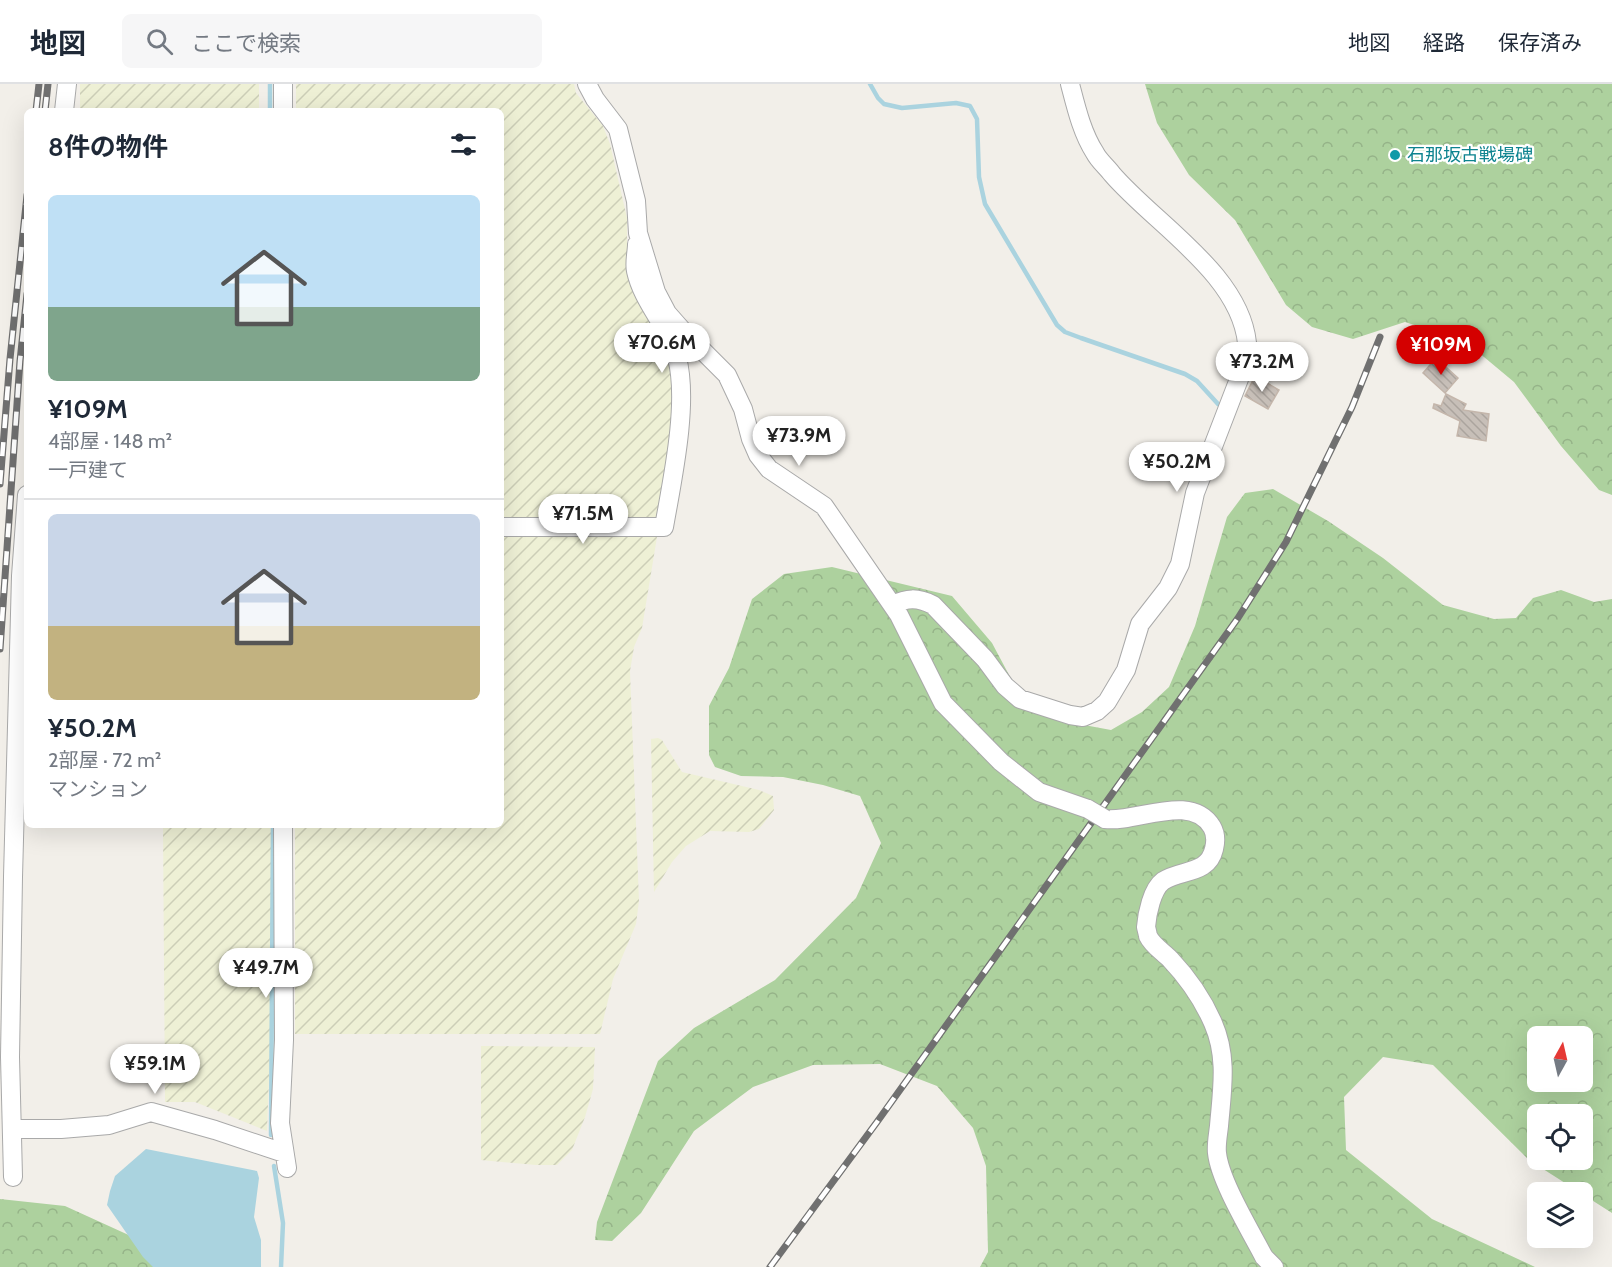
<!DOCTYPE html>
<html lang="ja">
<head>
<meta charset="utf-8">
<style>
	body { margin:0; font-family:Cabin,"Noto Sans JP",sans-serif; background:#f6f6f7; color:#1f2937; height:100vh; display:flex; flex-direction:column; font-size:22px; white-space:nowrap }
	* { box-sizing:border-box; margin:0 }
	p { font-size:20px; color:#747a83 }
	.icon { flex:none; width:33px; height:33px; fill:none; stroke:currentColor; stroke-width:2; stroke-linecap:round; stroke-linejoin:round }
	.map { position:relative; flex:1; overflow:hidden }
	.drawer { position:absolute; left:24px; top:24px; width:480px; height:720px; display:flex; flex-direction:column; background:#fff; border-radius:9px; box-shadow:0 6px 24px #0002 }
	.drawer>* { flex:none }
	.needle { width:39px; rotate:8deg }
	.buttons { position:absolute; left:1527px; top:942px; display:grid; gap:12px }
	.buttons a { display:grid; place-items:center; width:66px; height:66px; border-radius:9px; background:#fff; box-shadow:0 6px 24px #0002; font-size:30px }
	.price { position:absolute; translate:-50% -51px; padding:0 14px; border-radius:21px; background:#fff; color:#222; font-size:20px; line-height:39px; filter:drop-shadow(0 2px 3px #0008) }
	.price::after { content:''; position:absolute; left:50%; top:36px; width:18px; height:14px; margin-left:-9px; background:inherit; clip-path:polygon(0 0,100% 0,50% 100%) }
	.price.current { background:#d40000; color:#fff }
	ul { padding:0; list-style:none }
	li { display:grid; align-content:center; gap:12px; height:318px; padding:0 24px }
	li+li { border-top:2px solid #e0e1e3 }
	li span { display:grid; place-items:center; height:186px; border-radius:9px; color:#555 }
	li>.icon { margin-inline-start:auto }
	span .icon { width:108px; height:108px; fill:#fffc; stroke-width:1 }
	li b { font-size:26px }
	h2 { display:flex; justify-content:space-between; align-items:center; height:72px; padding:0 24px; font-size:26px }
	header { display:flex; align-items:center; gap:36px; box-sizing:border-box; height:84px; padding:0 30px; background:#fff; border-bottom:2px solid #e0e1e3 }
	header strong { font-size:28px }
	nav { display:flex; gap:33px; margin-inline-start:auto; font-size:21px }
	.search { width:420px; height:54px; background:#f6f6f7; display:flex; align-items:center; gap:15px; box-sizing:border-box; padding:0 21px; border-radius:9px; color:#747a83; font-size:22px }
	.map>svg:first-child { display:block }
	.farmland { fill:url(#farmland-furrows) }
	.forest { fill:url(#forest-crowns); fill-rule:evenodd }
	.water { fill:#aad3df }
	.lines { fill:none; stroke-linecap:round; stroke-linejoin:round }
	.stream { stroke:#aad3df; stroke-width:4.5 }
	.building { fill:url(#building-back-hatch); stroke:#c4b6ab; stroke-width:1.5 }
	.minor-casing { stroke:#a9a9a9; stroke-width:20 }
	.minor { stroke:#fff; stroke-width:18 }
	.rail-casing { stroke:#707070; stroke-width:7 }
	.rail { stroke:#fff; stroke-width:4.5; stroke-dasharray:14; stroke-linecap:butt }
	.minor-bridge-casing { stroke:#a9a9a9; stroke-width:20; stroke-linecap:butt }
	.minor-bridge { stroke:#fff; stroke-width:18 }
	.culture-dot { fill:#0f9aa8; stroke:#fff; stroke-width:2 }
	.labels { text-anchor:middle; stroke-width:4.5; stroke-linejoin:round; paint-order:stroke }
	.culture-label { font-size:18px; fill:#0d838f; stroke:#fff; text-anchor:start }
</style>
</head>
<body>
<header>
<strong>地図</strong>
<div class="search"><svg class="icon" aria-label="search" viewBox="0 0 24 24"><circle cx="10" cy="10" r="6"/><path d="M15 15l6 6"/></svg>ここで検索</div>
<nav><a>地図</a><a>経路</a><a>保存済み</a></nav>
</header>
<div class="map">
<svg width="1612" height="1183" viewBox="0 0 1612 1183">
	<defs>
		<pattern id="farmland-furrows" width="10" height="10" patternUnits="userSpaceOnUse" patternTransform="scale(1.5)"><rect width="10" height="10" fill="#eef0d5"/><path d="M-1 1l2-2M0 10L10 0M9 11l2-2" fill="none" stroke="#ccceb7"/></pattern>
		<pattern id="forest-crowns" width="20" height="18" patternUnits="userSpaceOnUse" patternTransform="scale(1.5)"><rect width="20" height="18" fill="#add19e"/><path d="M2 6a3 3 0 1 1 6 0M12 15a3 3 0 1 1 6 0" fill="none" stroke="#95b388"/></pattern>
		<pattern id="building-back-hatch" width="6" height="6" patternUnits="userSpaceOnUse" patternTransform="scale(1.5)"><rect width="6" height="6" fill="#c7bfb8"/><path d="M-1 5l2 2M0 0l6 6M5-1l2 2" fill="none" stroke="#aba49e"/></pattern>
	</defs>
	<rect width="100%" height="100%" fill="#f2efe9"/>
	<path class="farmland" d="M 80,0 L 259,0 L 259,27 L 80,27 Z
		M 296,0 L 574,0 L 576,9 L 603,42 L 610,60 L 627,134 L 627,158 L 638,213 L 665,265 L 673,299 L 673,336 L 657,435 L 501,436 L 501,27 L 296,27 Z
		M 501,452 L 657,453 L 642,544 L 634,563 L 630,587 L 639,817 L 636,840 L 613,895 L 600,950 L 295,950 L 295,741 L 501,741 Z
		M 658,654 L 662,656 L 682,688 L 759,706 L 773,712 L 774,726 L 759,745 L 749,748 L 710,747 L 686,762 L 672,778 L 654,808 L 651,655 Z
		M 163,741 L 272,741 L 271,940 L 267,1047 L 195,1018 L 165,1018 Z
		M 481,962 L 595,963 L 593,1005 L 585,1033 L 572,1066 L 557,1081 L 536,1081 L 481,1076 Z"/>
	<path class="forest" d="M 1145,0 L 1612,0 L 1612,411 L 1599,406 L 1561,362 L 1514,298 L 1466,258 L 1405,238 L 1353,255 L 1312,243 L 1286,221 L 1235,136 L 1189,91 L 1157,39 Z
		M 1273,405 L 1328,437 L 1383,474 L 1443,521 L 1494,535 L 1516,534 L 1533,514 L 1561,506 L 1594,518 L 1612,515 L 1612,1129 L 1529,1076 L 1433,981 L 1383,973 L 1344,1013 L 1346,1066 L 1432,1135 L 1535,1183 L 980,1183 L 988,1168 L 986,1082 L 973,1044 L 937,1002 L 880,980 L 813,981 L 753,1003 L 694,1047 L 641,1129 L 612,1157 L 595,1156 L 597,1138 L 658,977 L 694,944 L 775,896 L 856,814 L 881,759 L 860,712 L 823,701 L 783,693 L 741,692 L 715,683 L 709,671 L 709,622 L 729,584 L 752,515 L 784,490 L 832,483 L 952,512 L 992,559 L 1023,617 L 1068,638 L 1111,646 L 1142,628 L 1169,603 L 1195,542 L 1227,433 L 1245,409 ZM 1538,952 L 1582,952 L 1582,998 L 1538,998 ZM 1538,1030 L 1582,1030 L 1582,1076 L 1538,1076 Z
		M 0,1115 L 65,1122 L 133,1153 L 158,1183 L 0,1183 Z"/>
	<path class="water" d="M 146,1065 L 257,1087 L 259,1094 L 254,1133 L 261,1156 L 261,1183 L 153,1183 L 143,1173 L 107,1121 L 110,1107 L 115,1092 Z"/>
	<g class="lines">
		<path class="stream" d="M 270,0 L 270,27
			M 870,0 L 878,14 L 884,20 L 902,24 L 956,19 L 970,22 L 977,35 L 979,93 L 985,120 L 1057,241 L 1065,248 L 1081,254 L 1185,290 L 1197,297 L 1218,320
			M 271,1051 L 273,741
			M 274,1082 L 283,1139 L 281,1183"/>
	</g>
	<path class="building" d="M 1429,255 L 1440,265 L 1432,275 L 1420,265 Z
		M 1436,274 L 1458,294 L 1445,309 L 1423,289 Z
		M 1255,292 L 1279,306 L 1268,325 L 1245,312 Z
		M 1446,310 L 1466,320 L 1463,326 L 1489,330 L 1486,357 L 1457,352 L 1460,337 L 1433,324 L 1434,320 L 1441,322 Z"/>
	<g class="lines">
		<defs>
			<path id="minor" d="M 283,0 L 283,27
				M 587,0 L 595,15 L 618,45 L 636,117 L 638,149 L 656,208 L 667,229 L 682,246 L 727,291 L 743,325 L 751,355 L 758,371 L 769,385 L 824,422 L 899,531 L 943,619 L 1001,678 L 1039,708 L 1088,725
				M 64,27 L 67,0
				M 501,443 L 664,443 C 672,397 689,319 677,274 C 669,243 643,219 636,187 C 634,179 637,168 637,160
				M 892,521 C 907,514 917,513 933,521 L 985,575 L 1005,602 L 1020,615 L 1070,631 L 1083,633 L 1097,627 L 1107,618 L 1126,586 L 1140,540 L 1168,504 L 1180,480 L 1195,409 L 1244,282 C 1245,275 1248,266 1247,259 C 1240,190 1155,140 1112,90 C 1107,83 1099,77 1095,69 C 1082,49 1076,23 1070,0
				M 1105,735 C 1137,739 1191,708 1212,743 C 1216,750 1216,757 1214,765 C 1208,791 1181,785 1163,797 C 1152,805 1147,830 1146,843 C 1146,843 1148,851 1148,852 C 1152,861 1163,868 1170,875 C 1187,893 1203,916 1213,939 C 1228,973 1222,1006 1219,1042 C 1218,1051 1216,1061 1217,1069 C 1220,1097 1250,1146 1264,1173 L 1274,1183
				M 283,741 L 284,956 L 280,1039 L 287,1084
				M 12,1045 L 61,1045 L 109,1041 L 151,1028 L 215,1046 L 284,1069
				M 13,1093 L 10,973 L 13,793 L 21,492 L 27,411"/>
		</defs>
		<use href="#minor" class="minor-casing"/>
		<use href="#minor" class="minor"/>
		<defs>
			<path id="rail" d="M 36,27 L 39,0
				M 45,27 L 48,0
				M 0,400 L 10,275 L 27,111
				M 0,565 L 20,277 L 27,210
				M 770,1183 L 877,1038 L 1238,534 L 1286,458 L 1352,323 L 1380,253"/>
		</defs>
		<use href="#rail" class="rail-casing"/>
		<use href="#rail" class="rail"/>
		<defs>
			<path id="minor-bridge" d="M 1088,725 L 1105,735"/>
		</defs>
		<use href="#minor-bridge" class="minor-bridge-casing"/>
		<use href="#minor-bridge" class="minor-bridge"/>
	</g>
	<circle class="culture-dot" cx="1395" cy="71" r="6"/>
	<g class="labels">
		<g class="culture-label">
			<text x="1407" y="77">石那坂古戦場碑</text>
		</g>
	</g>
</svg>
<div class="buttons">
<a><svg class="needle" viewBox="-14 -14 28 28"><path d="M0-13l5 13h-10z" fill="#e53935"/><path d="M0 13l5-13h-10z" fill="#747a83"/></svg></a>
<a><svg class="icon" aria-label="locate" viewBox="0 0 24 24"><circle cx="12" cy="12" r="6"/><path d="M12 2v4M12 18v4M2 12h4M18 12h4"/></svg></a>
<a><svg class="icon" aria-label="layers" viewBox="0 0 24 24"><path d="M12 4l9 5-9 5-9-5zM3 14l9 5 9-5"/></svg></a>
</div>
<b class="price" style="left:662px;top:290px">¥70.6M</b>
<b class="price current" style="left:1441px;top:292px">¥109M</b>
<b class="price" style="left:1262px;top:309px">¥73.2M</b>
<b class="price" style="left:799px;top:383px">¥73.9M</b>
<b class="price" style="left:1177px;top:409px">¥50.2M</b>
<b class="price" style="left:583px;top:461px">¥71.5M</b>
<b class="price" style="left:266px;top:915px">¥49.7M</b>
<b class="price" style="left:155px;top:1011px">¥59.1M</b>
<section class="drawer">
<h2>8件の物件<svg class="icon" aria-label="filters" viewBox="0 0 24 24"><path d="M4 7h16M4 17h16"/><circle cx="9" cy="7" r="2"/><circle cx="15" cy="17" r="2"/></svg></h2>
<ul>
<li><span style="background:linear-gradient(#bfe0f5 60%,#7fa58c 0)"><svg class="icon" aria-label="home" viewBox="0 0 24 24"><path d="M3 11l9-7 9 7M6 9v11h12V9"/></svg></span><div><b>¥109M</b><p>4部屋 · 148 m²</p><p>一戸建て</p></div></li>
<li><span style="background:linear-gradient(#c9d6e8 60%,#c2b280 0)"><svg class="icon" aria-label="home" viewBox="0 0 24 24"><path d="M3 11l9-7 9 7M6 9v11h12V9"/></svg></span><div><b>¥50.2M</b><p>2部屋 · 72 m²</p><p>マンション</p></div></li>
</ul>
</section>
</div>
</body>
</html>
